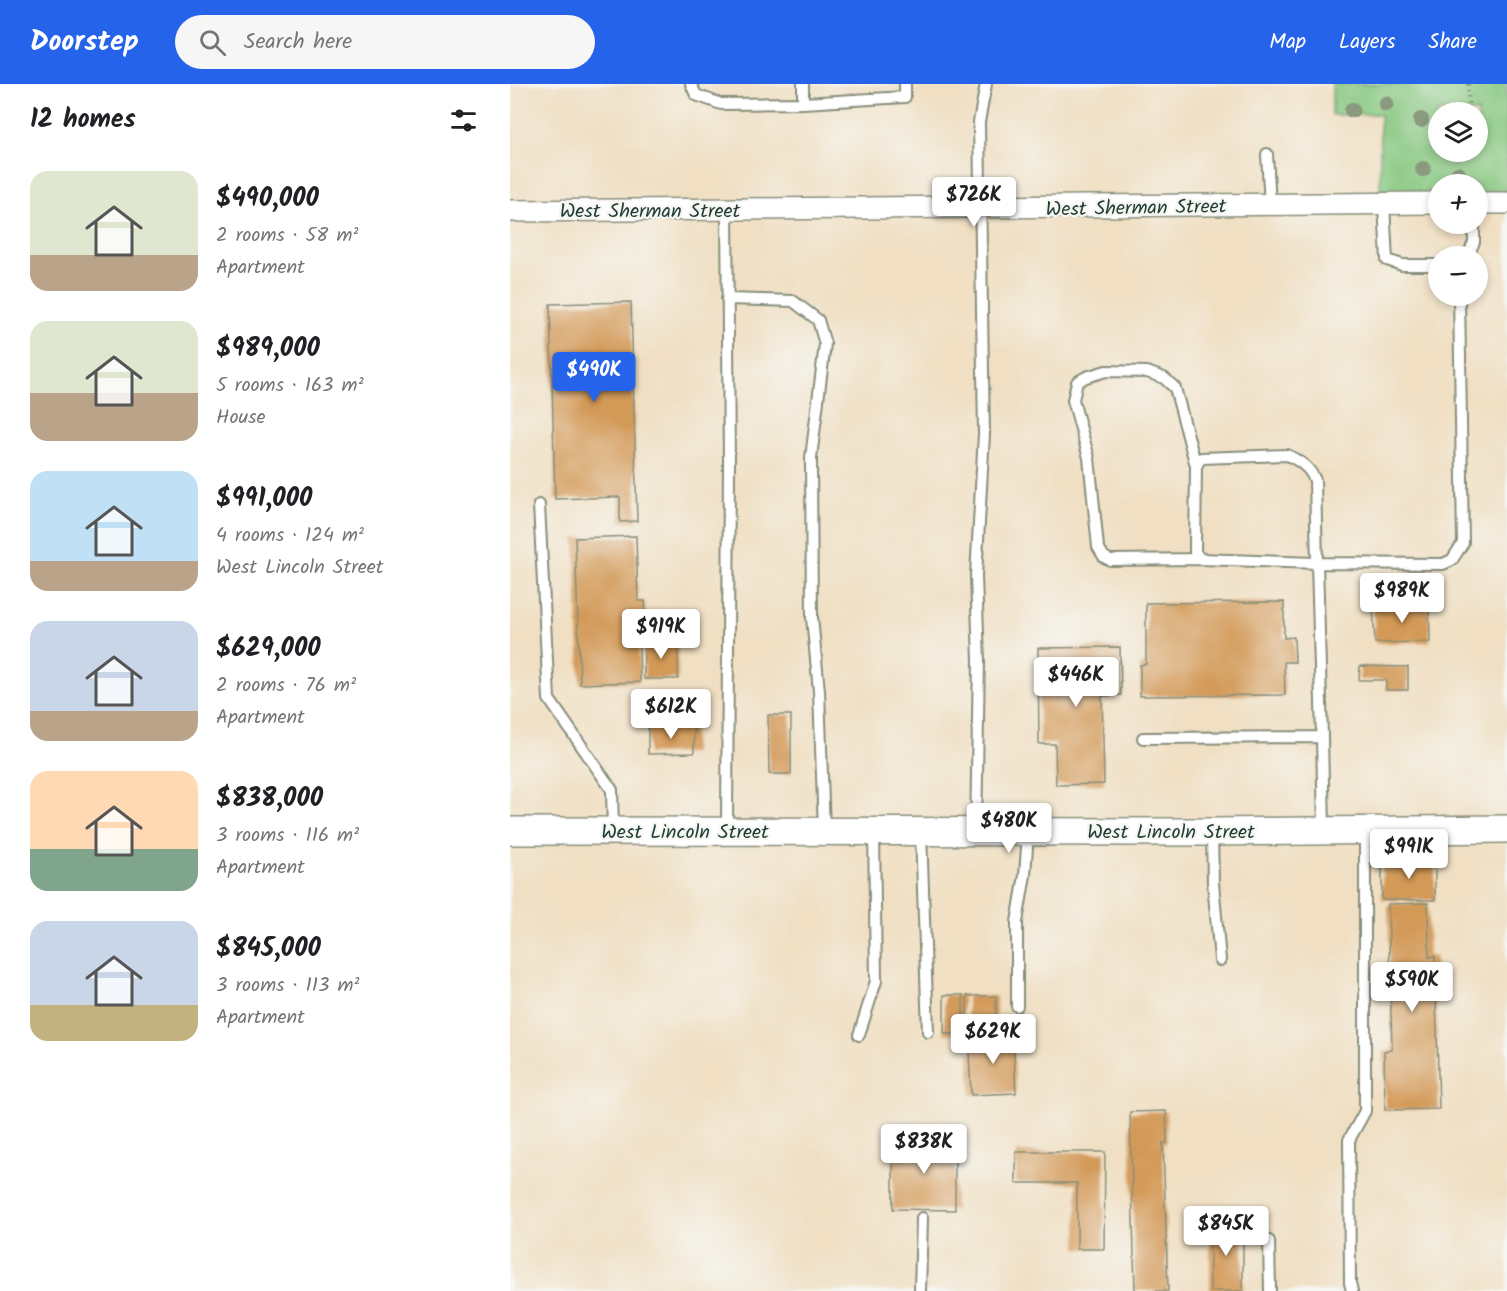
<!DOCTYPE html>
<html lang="en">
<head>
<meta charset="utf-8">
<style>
	body { margin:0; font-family:Kalam,sans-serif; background:#f6f6f6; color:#202124; height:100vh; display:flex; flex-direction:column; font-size:22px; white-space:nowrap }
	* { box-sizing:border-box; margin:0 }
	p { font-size:20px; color:#757577 }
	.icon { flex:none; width:33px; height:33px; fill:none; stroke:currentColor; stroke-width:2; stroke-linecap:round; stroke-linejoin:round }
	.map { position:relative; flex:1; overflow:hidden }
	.drawer { display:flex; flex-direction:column; background:#fff; width:510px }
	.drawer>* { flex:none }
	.buttons { position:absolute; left:918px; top:18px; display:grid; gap:12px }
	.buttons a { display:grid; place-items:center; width:60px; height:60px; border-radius:50%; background:#fff; box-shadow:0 3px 9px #0003; font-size:30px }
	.price { position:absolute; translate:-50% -51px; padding:0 14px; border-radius:6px; background:#fff; color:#222; font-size:20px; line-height:39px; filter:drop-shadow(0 2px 3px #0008) }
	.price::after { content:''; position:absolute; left:50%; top:36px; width:18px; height:14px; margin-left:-9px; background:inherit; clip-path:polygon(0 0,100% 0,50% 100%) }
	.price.active { background:#2563eb; color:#fff }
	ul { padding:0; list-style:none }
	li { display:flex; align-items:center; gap:18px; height:150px; padding:0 30px }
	li span { display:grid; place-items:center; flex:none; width:168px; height:120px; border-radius:18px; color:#555 }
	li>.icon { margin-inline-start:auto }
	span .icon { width:72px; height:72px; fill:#fffc; stroke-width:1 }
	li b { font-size:26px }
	h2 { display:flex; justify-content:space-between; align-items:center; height:72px; padding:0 30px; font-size:26px }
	header { display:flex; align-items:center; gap:36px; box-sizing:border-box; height:84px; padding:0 30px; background:#2563eb; color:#fff }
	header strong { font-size:28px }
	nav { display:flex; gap:33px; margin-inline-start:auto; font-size:21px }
	.search { width:420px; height:54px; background:#f6f6f6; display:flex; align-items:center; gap:15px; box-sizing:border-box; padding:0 21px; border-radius:33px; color:#757577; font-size:22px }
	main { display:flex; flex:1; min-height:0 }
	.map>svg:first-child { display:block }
	.green { fill:#87c780; stroke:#53825a; stroke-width:1.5; fill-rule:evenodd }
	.building { fill:#d39957 }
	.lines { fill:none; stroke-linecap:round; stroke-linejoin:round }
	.service-casing { stroke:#888e7b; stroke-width:14 }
	.minor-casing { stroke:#888e7b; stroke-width:24 }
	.tertiary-casing { stroke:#888e7b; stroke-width:30 }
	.path { stroke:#888e7b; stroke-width:4; stroke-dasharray:1.5 4.5; stroke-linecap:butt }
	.service { stroke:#fff; stroke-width:10 }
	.minor { stroke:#fff; stroke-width:21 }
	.tertiary { stroke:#fff; stroke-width:27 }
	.tree { fill:#8b997e }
	.labels { text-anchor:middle; stroke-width:4.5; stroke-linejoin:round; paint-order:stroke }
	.street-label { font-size:20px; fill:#1f3d34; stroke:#f6f6f2 }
</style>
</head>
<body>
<header>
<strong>Doorstep</strong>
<div class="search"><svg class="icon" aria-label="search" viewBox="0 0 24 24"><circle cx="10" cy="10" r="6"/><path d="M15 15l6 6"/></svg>Search here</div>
<nav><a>Map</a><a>Layers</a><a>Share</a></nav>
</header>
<main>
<section class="drawer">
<h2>12 homes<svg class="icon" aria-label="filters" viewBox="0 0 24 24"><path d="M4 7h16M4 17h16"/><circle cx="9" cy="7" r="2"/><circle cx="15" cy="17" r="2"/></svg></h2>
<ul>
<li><span style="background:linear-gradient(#dfe7d0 70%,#b9a48a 0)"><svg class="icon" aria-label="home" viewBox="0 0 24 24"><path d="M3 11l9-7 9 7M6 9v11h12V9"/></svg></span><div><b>$490,000</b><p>2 rooms · 58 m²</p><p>Apartment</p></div></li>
<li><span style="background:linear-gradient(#dfe7d0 60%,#b9a48a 0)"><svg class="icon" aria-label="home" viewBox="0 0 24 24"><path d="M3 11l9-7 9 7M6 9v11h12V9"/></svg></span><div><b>$989,000</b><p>5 rooms · 163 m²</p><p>House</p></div></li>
<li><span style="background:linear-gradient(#bfe0f5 75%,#b9a48a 0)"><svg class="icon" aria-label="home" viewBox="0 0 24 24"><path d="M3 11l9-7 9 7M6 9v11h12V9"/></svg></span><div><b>$991,000</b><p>4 rooms · 124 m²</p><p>West Lincoln Street</p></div></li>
<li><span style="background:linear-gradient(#c9d6e8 75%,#b9a48a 0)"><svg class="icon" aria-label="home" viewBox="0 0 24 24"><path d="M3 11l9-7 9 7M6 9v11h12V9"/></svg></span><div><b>$629,000</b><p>2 rooms · 76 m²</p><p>Apartment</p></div></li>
<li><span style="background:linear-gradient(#ffd9b3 65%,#7fa58c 0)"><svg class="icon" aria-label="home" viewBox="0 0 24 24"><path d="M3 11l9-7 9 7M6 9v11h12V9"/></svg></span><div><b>$838,000</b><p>3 rooms · 116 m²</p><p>Apartment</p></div></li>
<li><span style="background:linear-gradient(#c9d6e8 70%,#c2b280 0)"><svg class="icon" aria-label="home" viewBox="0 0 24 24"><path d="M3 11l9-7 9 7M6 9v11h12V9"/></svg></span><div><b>$845,000</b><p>3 rooms · 113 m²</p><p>Apartment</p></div></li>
</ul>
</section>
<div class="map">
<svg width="997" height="1207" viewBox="0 0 997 1207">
	<rect width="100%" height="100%" fill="#f6f6f2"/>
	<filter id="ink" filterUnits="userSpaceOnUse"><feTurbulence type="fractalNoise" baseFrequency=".0167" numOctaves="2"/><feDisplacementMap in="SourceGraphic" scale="12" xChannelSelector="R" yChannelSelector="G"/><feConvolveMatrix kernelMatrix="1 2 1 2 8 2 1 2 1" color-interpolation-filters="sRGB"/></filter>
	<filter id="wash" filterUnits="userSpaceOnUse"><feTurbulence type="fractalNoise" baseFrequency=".008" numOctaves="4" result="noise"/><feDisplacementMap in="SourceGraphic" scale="24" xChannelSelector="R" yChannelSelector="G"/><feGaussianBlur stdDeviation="1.35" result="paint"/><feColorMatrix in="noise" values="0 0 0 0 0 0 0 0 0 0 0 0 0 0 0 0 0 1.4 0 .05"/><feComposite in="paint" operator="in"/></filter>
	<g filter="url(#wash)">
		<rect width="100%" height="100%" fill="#f0dfc2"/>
		<path class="green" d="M 822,0 L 997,0 L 997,107 L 968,108 L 968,100 L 928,100 L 928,108 L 870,109 L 870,30 L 822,31 ZM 928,28 L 968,28 L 968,68 L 928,68 Z"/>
		<g id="blocks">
			<path class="building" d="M 121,218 L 127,437 L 110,438 L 110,413 L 45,415 L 40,220 Z
				M 126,452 L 128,517 L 135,517 L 136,536 L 128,536 L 130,598 L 70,600 L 65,454 Z
				M 774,518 L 774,554 L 784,553 L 785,578 L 774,578 L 775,611 L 630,612 L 630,581 L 636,580 L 636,519 Z
				M 919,520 L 920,558 L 865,559 L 863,522 Z
				M 134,557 L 168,557 L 168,595 L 134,595 Z
				M 610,563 L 611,611 L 592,612 L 594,700 L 546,701 L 545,660 L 529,660 L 528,564 Z
				M 850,582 L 898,583 L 898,606 L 876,606 L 876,596 L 849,596 Z
				M 258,631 L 281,631 L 281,690 L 259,690 Z
				M 184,641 L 184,669 L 138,670 L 138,642 Z
				M 925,775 L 925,816 L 872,816 L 872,776 Z
				M 918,819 L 919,873 L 925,872 L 929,1025 L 875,1026 L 874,967 L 882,966 L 878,820 Z
				M 434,911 L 453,911 L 453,950 L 434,950 Z
				M 457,912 L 486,912 L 486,937 L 457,937 Z
				M 503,950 L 506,1009 L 461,1011 L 459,968 L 464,968 L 463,951 Z
				M 656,1027 L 657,1059 L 653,1059 L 658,1207 L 625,1207 L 620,1028 Z
				M 383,1056 L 445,1056 L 445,1126 L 383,1125 Z
				M 506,1068 L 595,1068 L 594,1165 L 567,1165 L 567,1099 L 506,1099 Z
				M 700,1139 L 733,1139 L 733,1207 L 700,1207 Z"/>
		</g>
	</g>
	<g filter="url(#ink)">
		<use href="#blocks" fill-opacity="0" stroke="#888e7b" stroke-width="1.5"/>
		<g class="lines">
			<defs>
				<path id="service" d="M 181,0 L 186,11 L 211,20 L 293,19 L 395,13 L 395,0
					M 293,0 L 293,19
					M 757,70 L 760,121
					M 874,120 L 877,176 L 892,181 L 928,181
					M 958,172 L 964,158 L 964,140
					M 217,215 L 283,217 L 308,236 L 315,260 L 301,374 L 302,533 L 309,607 L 314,747
					M 686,382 L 665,304 L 654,294 L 637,288 L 596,287 L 576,293 L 567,298 L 563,316 L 579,374 L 588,463 L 594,473 L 600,476 L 690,475
					M 29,421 L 39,615 L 102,706 L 103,746
					M 812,653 L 807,479 L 690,475 L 685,468 L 686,382 L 691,374 L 777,371 C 790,377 799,383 805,396 L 807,479 L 933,480 L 942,476 L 953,459 L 949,212
					M 633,654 L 812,653 L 814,745
					M 217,747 L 219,379 L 217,126
					M 466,747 L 469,577 L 466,492 L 474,350 L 469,38 L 476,0
					M 411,748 L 418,948
					M 702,748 L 703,799 L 710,876
					M 507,922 L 507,838 L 515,791 L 518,749
					M 349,951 L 366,897 L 364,747
					M 759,1157 L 760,1207
					M 410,1207 L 412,1134
					M 842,1207 L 840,1199 L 839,1056 L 855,1027 L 855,746"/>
				<path id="minor" d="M 968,119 L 997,119
					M 0,127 L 928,119"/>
				<path id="tertiary" d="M 0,747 L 702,748 L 997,745"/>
			</defs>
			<use href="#service" class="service-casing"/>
			<use href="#minor" class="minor-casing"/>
			<use href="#tertiary" class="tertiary-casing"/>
			<path class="path" d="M 958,0 L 959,28"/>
			<use href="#service" class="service"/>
			<use href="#minor" class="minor"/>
			<use href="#tertiary" class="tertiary"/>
		</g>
		<g class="tree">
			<circle cx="876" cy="20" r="8"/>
			<circle cx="842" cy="26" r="8"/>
			<circle cx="911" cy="36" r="8"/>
			<circle cx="913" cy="85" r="8"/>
			<circle cx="948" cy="90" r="8"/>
		</g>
	</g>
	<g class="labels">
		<g class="street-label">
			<text transform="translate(626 123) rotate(-1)" y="7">West Sherman Street</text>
			<text x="140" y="133">West Sherman Street</text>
			<text x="175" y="754">West Lincoln Street</text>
			<text x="661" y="754">West Lincoln Street</text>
		</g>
	</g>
</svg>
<div class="buttons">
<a><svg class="icon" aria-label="layers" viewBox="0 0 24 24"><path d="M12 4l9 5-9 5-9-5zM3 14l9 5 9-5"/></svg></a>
<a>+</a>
<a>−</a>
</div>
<b class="price" style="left:464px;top:144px">$726K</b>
<b class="price active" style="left:84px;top:319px">$490K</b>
<b class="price" style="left:892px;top:540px">$989K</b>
<b class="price" style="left:151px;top:576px">$919K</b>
<b class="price" style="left:566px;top:624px">$446K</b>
<b class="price" style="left:161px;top:656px">$612K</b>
<b class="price" style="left:499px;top:770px">$480K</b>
<b class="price" style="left:899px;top:796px">$991K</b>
<b class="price" style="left:902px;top:929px">$590K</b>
<b class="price" style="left:483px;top:981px">$629K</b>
<b class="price" style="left:414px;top:1091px">$838K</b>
<b class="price" style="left:716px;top:1173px">$845K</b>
</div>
</main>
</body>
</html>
